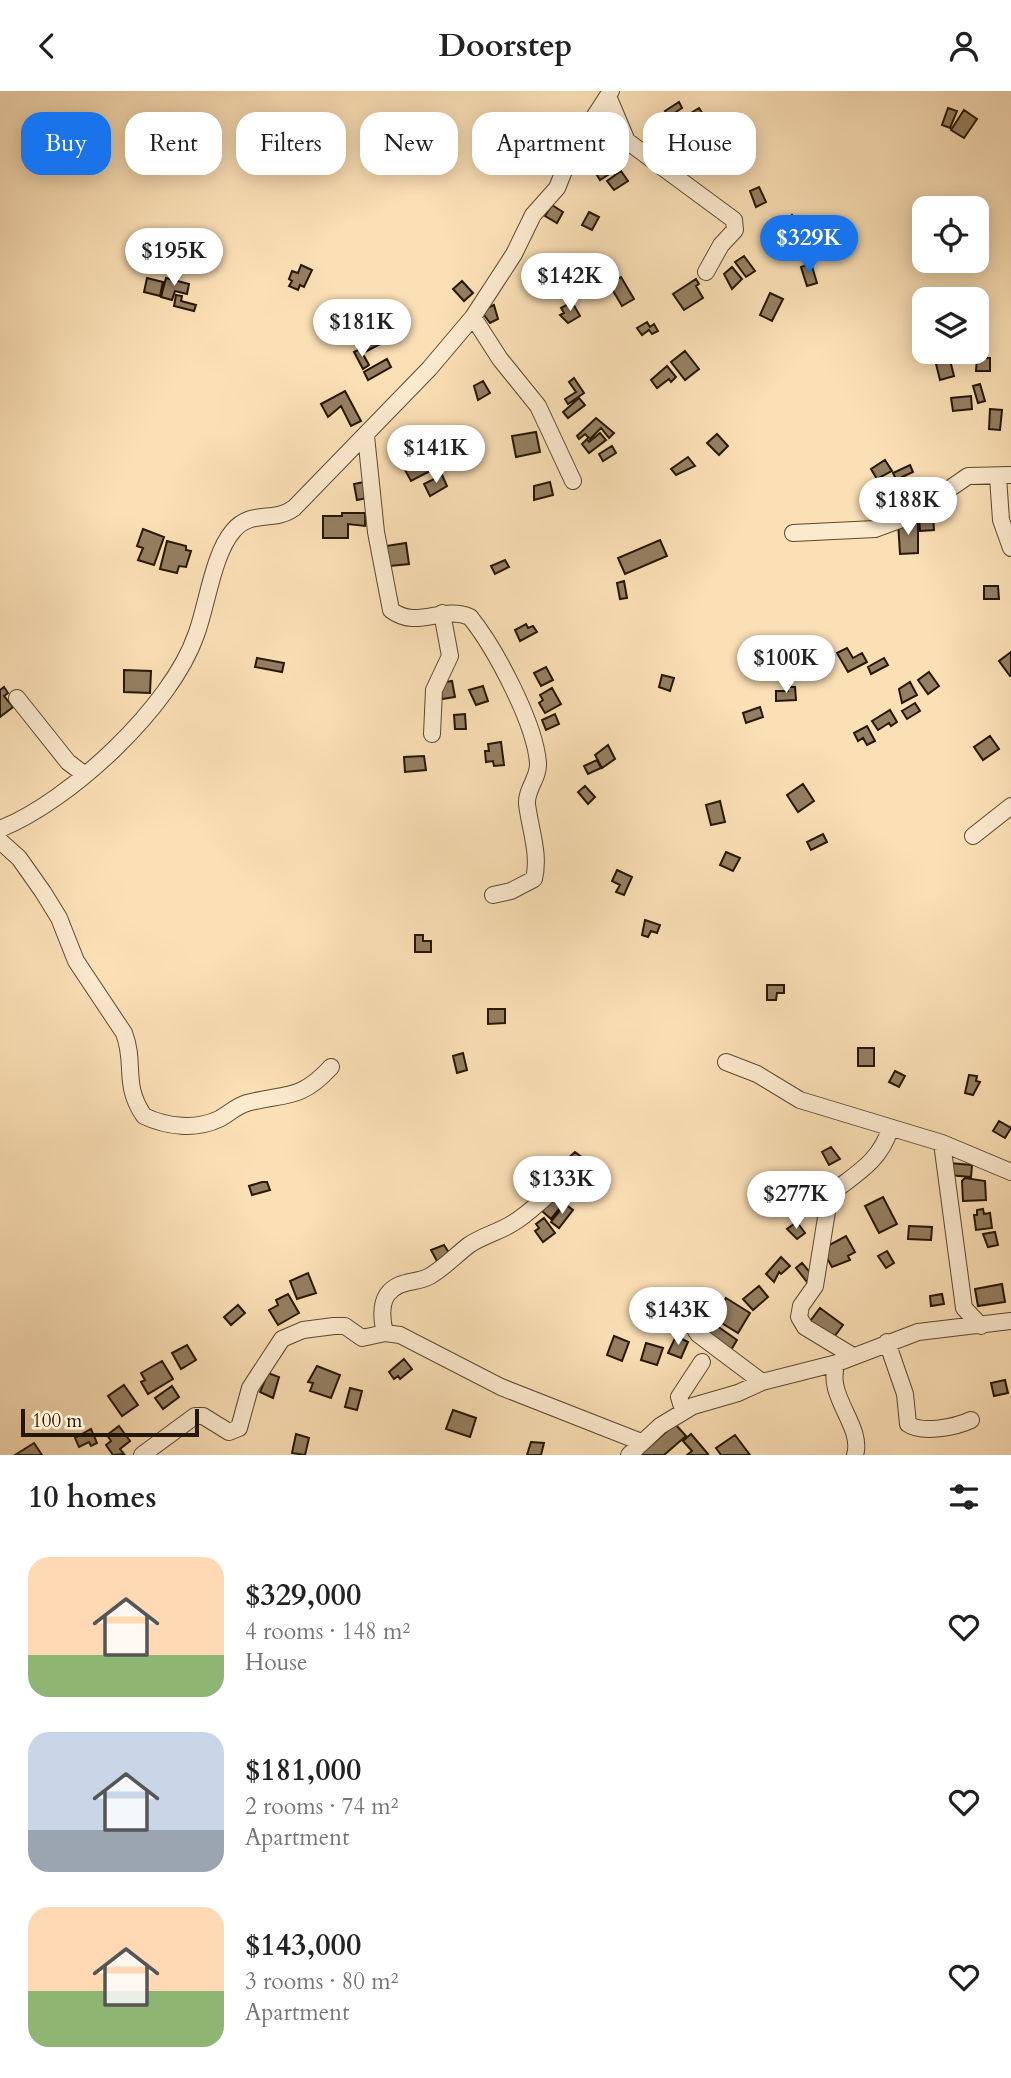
<!DOCTYPE html>
<html lang="en">
<head>
<meta charset="utf-8">
<style>
	body { margin:0; font-family:Cardo,serif; background:#f2f2f2; color:#222; height:100vh; display:flex; flex-direction:column; font-size:26px; white-space:nowrap }
	* { box-sizing:border-box; margin:0 }
	p { font-size:23px; color:#767676 }
	.icon { flex:none; width:38px; height:38px; fill:none; stroke:currentColor; stroke-width:2; stroke-linecap:round; stroke-linejoin:round }
	.map { position:relative; height:1364px; overflow:hidden }
	.side { display:flex; flex-direction:column; background:#fff; flex:1 }
	.side>* { flex:none }
	.banner { position:absolute; left:21px; top:21px; width:970px; height:63px; display:flex; gap:14px }
	.fabs { position:absolute; left:912px; top:105px; display:grid; gap:14px }
	.fabs a { display:grid; place-items:center; width:77px; height:77px; border-radius:14px; background:#fff; box-shadow:0 4px 18px #0003; font-size:35px }
	.scale { position:absolute; left:21px; bottom:18px; width:178px; box-sizing:border-box; padding-left:7px; border:4px solid #261705; border-top:0; font-size:19px; line-height:24px; white-space:nowrap; color:#261705; -webkit-text-stroke:5px #fceacf; paint-order:stroke }
	.price { position:absolute; translate:-50% -60px; padding:0 16px; border-radius:24px; background:#fff; color:#222; font-size:23px; line-height:46px; filter:drop-shadow(0 2px 4px #0008) }
	.price::after { content:''; position:absolute; left:50%; top:42px; width:21px; height:16px; margin-left:-10px; background:inherit; clip-path:polygon(0 0,100% 0,50% 100%) }
	.price.current { background:#1a73e8; color:#fff }
	ul { padding:0; list-style:none }
	li { display:flex; align-items:center; gap:21px; height:175px; padding:0 28px }
	li span { display:grid; place-items:center; flex:none; width:196px; height:140px; border-radius:21px; color:#555 }
	li>.icon { margin-inline-start:auto }
	span .icon { width:84px; height:84px; fill:#fffc; stroke-width:1 }
	li b { font-size:30px }
	h2 { display:flex; justify-content:space-between; align-items:center; height:84px; padding:0 28px; font-size:30px }
	.pill { padding:0 24px; border-radius:21px; background:#fff; box-shadow:0 4px 18px #0003; font-size:24px; line-height:63px }
	.pill.current { background:#1a73e8; color:#fff }
	header { display:flex; justify-content:space-between; align-items:center; height:91px; padding:0 28px; background:#fff; font-size:32px; font-weight:600 }
	.map>svg:first-child { display:block }
	.building { fill:#957f61; stroke:#261705; stroke-width:2 }
	.lines { fill:none; stroke-linecap:round; stroke-linejoin:round }
	.minor-casing { stroke:#5b4931; stroke-width:18 }
	.minor { stroke:#fceacf; stroke-width:16 }
</style>
</head>
<body>
<header><svg class="icon" aria-label="back" viewBox="0 0 24 24"><path d="M15 5l-7 7 7 7"/></svg>Doorstep<svg class="icon" aria-label="person" viewBox="0 0 24 24"><circle cx="12" cy="8" r="4"/><path d="M4 21q1-7 8-7t8 7"/></svg></header>
<div class="map">
<svg width="1011" height="1364" viewBox="0 0 1011 1364">
	<rect width="100%" height="100%" fill="#fbdfb5"/>
	<filter id="stains"><feTurbulence type="fractalNoise" baseFrequency=".00286" numOctaves="4"/><feColorMatrix values="0 0 0 0 .2 0 0 0 0 .09 0 0 0 0 .02 0 0 0 .5 -.17"/></filter>
	<radialGradient id="worn" r=".72"><stop offset=".6" stop-color="#630" stop-opacity="0"/><stop offset="1" stop-color="#630" stop-opacity=".3"/></radialGradient>
	<path class="building" d="M 679,11 L 682,17 L 676,21 L 679,26 L 672,31 L 665,20 Z
		M 699,17 L 705,26 L 695,30 L 700,37 L 691,43 L 681,28 Z
		M 948,17 L 957,20 L 950,37 L 942,34 Z
		M 964,19 L 977,28 L 964,47 L 951,39 Z
		M 540,28 L 546,39 L 529,49 L 522,39 Z
		M 606,60 L 617,78 L 600,89 L 589,71 Z
		M 621,80 L 628,90 L 614,99 L 607,90 Z
		M 759,96 L 766,111 L 756,116 L 750,100 Z
		M 552,114 L 563,121 L 557,132 L 545,125 Z
		M 589,121 L 599,126 L 592,139 L 582,134 Z
		M 792,124 L 807,141 L 800,149 L 783,132 Z
		M 744,165 L 755,180 L 746,186 L 735,171 Z
		M 811,172 L 817,192 L 807,195 L 801,176 Z
		M 301,174 L 312,179 L 304,196 L 300,194 L 298,199 L 289,195 L 292,190 L 289,188 L 292,180 L 298,182 Z
		M 732,176 L 742,188 L 732,198 L 724,183 Z
		M 580,182 L 585,191 L 572,197 L 568,187 Z
		M 621,186 L 634,208 L 622,215 L 609,193 Z
		M 147,187 L 163,191 L 160,205 L 144,201 Z
		M 166,187 L 189,193 L 187,203 L 175,200 L 172,209 L 161,206 Z
		M 696,188 L 699,193 L 696,195 L 703,207 L 684,219 L 673,203 Z
		M 462,190 L 473,202 L 464,210 L 453,198 Z
		M 770,202 L 783,208 L 772,230 L 760,224 Z
		M 176,204 L 182,205 L 181,210 L 196,214 L 194,220 L 174,215 Z
		M 572,211 L 580,225 L 568,232 L 560,224 L 564,222 L 561,217 Z
		M 494,214 L 498,228 L 490,232 L 481,220 Z
		M 647,231 L 650,236 L 654,233 L 658,240 L 652,243 L 649,239 L 642,244 L 637,237 Z
		M 375,245 L 380,253 L 363,262 L 359,253 Z
		M 360,258 L 369,274 L 363,278 L 354,261 Z
		M 685,260 L 699,278 L 685,289 L 671,271 Z
		M 949,265 L 954,285 L 940,289 L 935,269 Z
		M 977,267 L 990,267 L 990,280 L 976,280 Z
		M 387,268 L 391,276 L 368,289 L 364,281 Z
		M 667,275 L 676,286 L 671,291 L 669,288 L 657,297 L 651,289 Z
		M 574,287 L 584,302 L 568,313 L 565,308 L 576,301 L 569,291 Z
		M 483,290 L 490,302 L 478,309 L 474,295 Z
		M 980,293 L 985,310 L 978,312 L 973,295 Z
		M 345,300 L 361,330 L 351,335 L 341,315 L 328,326 L 321,313 Z
		M 971,305 L 972,318 L 953,320 L 951,307 Z
		M 579,307 L 585,314 L 568,327 L 563,321 Z
		M 990,318 L 1002,319 L 1000,339 L 989,338 Z
		M 596,327 L 614,342 L 609,347 L 601,337 L 590,348 L 585,343 L 579,348 L 577,345 Z
		M 536,341 L 540,361 L 516,366 L 512,345 Z
		M 600,342 L 606,349 L 589,362 L 582,353 L 587,348 L 589,351 Z
		M 717,343 L 728,355 L 719,364 L 707,352 Z
		M 612,355 L 616,362 L 603,370 L 599,363 Z
		M 423,365 L 430,380 L 411,390 L 403,375 Z
		M 688,366 L 695,375 L 676,384 L 671,378 Z
		M 885,369 L 892,380 L 877,388 L 871,378 Z
		M 910,374 L 913,381 L 902,386 L 909,402 L 917,398 L 922,409 L 910,418 L 893,382 Z
		M 442,384 L 447,395 L 430,405 L 424,393 Z
		M 364,391 L 367,407 L 357,409 L 354,393 Z
		M 550,391 L 553,404 L 534,409 L 534,395 Z
		M 342,422 L 365,422 L 365,435 L 348,433 L 348,447 L 323,447 L 323,425 L 342,425 Z
		M 933,425 L 934,439 L 920,440 L 919,426 Z
		M 918,430 L 918,462 L 900,463 L 898,431 Z
		M 143,438 L 164,446 L 154,474 L 138,469 L 143,457 L 137,455 Z
		M 660,449 L 667,465 L 625,483 L 618,467 Z
		M 167,450 L 186,455 L 186,459 L 191,460 L 186,476 L 179,475 L 177,482 L 160,478 Z
		M 406,452 L 409,473 L 390,475 L 386,455 Z
		M 505,469 L 509,476 L 495,483 L 491,475 Z
		M 624,490 L 627,507 L 620,508 L 617,492 Z
		M 984,495 L 998,495 L 999,508 L 984,508 Z
		M 526,533 L 528,537 L 533,535 L 537,541 L 520,550 L 515,539 Z
		M 847,557 L 853,567 L 862,562 L 867,571 L 848,581 L 837,562 Z
		M 1011,561 L 1011,585 L 1010,585 L 999,570 Z
		M 257,567 L 284,572 L 282,581 L 255,576 Z
		M 884,567 L 888,574 L 871,583 L 868,576 Z
		M 546,576 L 553,589 L 541,595 L 534,582 Z
		M 124,579 L 151,580 L 150,602 L 124,601 Z
		M 929,581 L 939,595 L 928,603 L 918,589 Z
		M 662,584 L 674,587 L 670,600 L 659,596 Z
		M 452,590 L 455,606 L 442,608 L 439,592 Z
		M 910,591 L 917,604 L 902,612 L 899,598 Z
		M 483,595 L 488,610 L 476,614 L 469,599 Z
		M 4,596 L 8,602 L 4,605 L 13,616 L 0,626 L 0,599 Z
		M 788,596 L 795,596 L 796,609 L 776,610 L 776,600 L 788,600 Z
		M 552,597 L 561,613 L 545,622 L 539,612 L 543,609 L 540,604 Z
		M 915,612 L 920,620 L 907,628 L 902,620 Z
		M 760,616 L 763,626 L 746,632 L 743,622 Z
		M 890,619 L 897,631 L 891,635 L 889,632 L 878,639 L 872,630 Z
		M 465,623 L 466,638 L 455,638 L 454,624 Z
		M 555,623 L 559,633 L 546,639 L 542,629 Z
		M 867,635 L 875,650 L 867,654 L 863,647 L 858,650 L 854,642 Z
		M 990,645 L 999,658 L 983,669 L 974,656 Z
		M 501,651 L 504,674 L 494,675 L 493,670 L 486,671 L 485,660 L 489,660 L 488,653 Z
		M 608,654 L 615,668 L 602,677 L 595,664 Z
		M 424,665 L 426,679 L 405,681 L 404,666 Z
		M 597,669 L 601,677 L 588,683 L 584,675 Z
		M 803,693 L 814,710 L 798,721 L 787,704 Z
		M 585,695 L 595,706 L 588,713 L 578,701 Z
		M 720,710 L 725,731 L 711,734 L 706,714 Z
		M 823,743 L 827,751 L 811,759 L 807,751 Z
		M 726,761 L 740,767 L 733,780 L 720,774 Z
		M 617,779 L 632,786 L 624,804 L 616,801 L 620,794 L 612,790 Z
		M 645,829 L 660,834 L 657,842 L 651,840 L 648,846 L 642,844 Z
		M 415,844 L 423,844 L 423,850 L 431,850 L 431,861 L 415,861 Z
		M 767,894 L 784,894 L 784,902 L 777,902 L 776,909 L 767,909 Z
		M 488,918 L 505,918 L 505,932 L 488,933 Z
		M 858,957 L 874,957 L 874,975 L 858,975 Z
		M 463,962 L 467,979 L 457,982 L 453,965 Z
		M 895,980 L 905,985 L 899,996 L 889,991 Z
		M 969,984 L 977,985 L 976,990 L 980,991 L 973,1004 L 965,1002 Z
		M 999,1030 L 1011,1037 L 1005,1047 L 993,1040 Z
		M 831,1056 L 840,1068 L 829,1074 L 822,1061 Z
		M 575,1061 L 587,1070 L 573,1084 L 564,1071 Z
		M 949,1072 L 972,1074 L 971,1086 L 948,1084 Z
		M 534,1078 L 545,1095 L 536,1103 L 533,1098 L 527,1103 L 519,1092 Z
		M 965,1087 L 985,1090 L 986,1109 L 963,1110 L 962,1090 Z
		M 262,1091 L 267,1091 L 270,1099 L 252,1104 L 249,1095 Z
		M 555,1105 L 564,1112 L 551,1128 L 542,1120 Z
		M 883,1106 L 897,1133 L 879,1142 L 865,1115 Z
		M 565,1113 L 573,1119 L 559,1137 L 551,1131 Z
		M 983,1118 L 984,1123 L 990,1122 L 992,1137 L 976,1139 L 974,1124 L 977,1124 L 977,1119 Z
		M 544,1127 L 555,1142 L 543,1151 L 535,1140 L 539,1137 L 536,1133 Z
		M 797,1131 L 805,1142 L 797,1148 L 787,1138 Z
		M 909,1135 L 932,1136 L 931,1149 L 908,1148 Z
		M 995,1141 L 998,1154 L 988,1156 L 983,1143 Z
		M 846,1145 L 855,1161 L 848,1165 L 850,1169 L 832,1176 L 822,1158 Z
		M 444,1154 L 451,1165 L 438,1172 L 431,1159 Z
		M 887,1160 L 894,1172 L 886,1177 L 878,1165 Z
		M 781,1166 L 790,1175 L 781,1183 L 779,1181 L 774,1191 L 766,1183 Z
		M 802,1172 L 813,1185 L 807,1191 L 796,1177 Z
		M 308,1182 L 316,1202 L 297,1208 L 290,1190 Z
		M 1002,1193 L 1005,1211 L 978,1215 L 975,1198 Z
		M 759,1195 L 768,1206 L 753,1219 L 743,1208 Z
		M 288,1203 L 299,1222 L 278,1234 L 269,1219 L 278,1214 L 276,1209 Z
		M 942,1203 L 944,1213 L 931,1215 L 930,1205 Z
		M 726,1207 L 750,1222 L 738,1242 L 720,1231 L 722,1227 L 716,1223 Z
		M 238,1214 L 245,1222 L 231,1234 L 224,1226 Z
		M 820,1217 L 843,1234 L 831,1250 L 808,1233 Z
		M 710,1230 L 737,1249 L 731,1259 L 710,1246 L 711,1243 L 705,1238 Z
		M 614,1245 L 629,1251 L 622,1270 L 607,1264 Z
		M 676,1245 L 688,1251 L 681,1267 L 668,1262 Z
		M 646,1252 L 663,1257 L 657,1274 L 641,1269 Z
		M 187,1254 L 196,1269 L 181,1278 L 172,1262 Z
		M 404,1268 L 412,1278 L 400,1288 L 398,1285 L 394,1288 L 389,1281 Z
		M 162,1270 L 173,1288 L 148,1303 L 141,1291 L 145,1289 L 141,1282 Z
		M 317,1275 L 340,1284 L 331,1307 L 310,1300 L 313,1292 L 308,1291 Z
		M 268,1282 L 279,1286 L 273,1307 L 260,1301 Z
		M 1005,1289 L 1008,1302 L 994,1305 L 991,1292 Z
		M 124,1294 L 138,1314 L 122,1325 L 108,1305 Z
		M 172,1295 L 179,1306 L 163,1318 L 155,1307 Z
		M 350,1297 L 362,1300 L 357,1319 L 345,1316 Z
		M 453,1319 L 476,1327 L 470,1346 L 446,1338 Z
		M 675,1333 L 686,1345 L 664,1364 L 640,1364 Z
		M 119,1335 L 130,1350 L 120,1358 L 124,1363 L 113,1364 L 106,1354 L 111,1350 L 107,1344 Z
		M 91,1338 L 97,1352 L 91,1355 L 89,1351 L 79,1356 L 75,1347 Z
		M 296,1343 L 309,1347 L 305,1364 L 292,1362 Z
		M 691,1343 L 708,1363 L 706,1364 L 687,1364 L 692,1360 L 683,1350 Z
		M 735,1344 L 750,1364 L 721,1364 L 716,1357 Z
		M 531,1351 L 544,1352 L 541,1364 L 527,1364 Z
		M 34,1352 L 42,1364 L 15,1364 Z"/>
	<g class="lines">
		<defs>
			<path id="minor" d="M 608,5 L 627,50 L 734,129 L 735,139 L 721,154 L 706,181
				M 473,226 L 500,268 L 538,315 L 573,390
				M 366,345 L 376,441 L 391,519 C 417,539 442,514 470,526 C 495,557 535,632 538,672 C 539,687 526,698 527,713 C 530,738 540,763 534,788 L 511,800 L 493,804
				M 998,386 L 1001,429 L 1011,457
				M 793,442 L 875,438 L 910,425 L 968,385 L 1011,384
				M 17,607 L 68,671 L 85,684
				M 432,643 L 434,599 L 450,565 L 442,522
				M 0,738 C 70,710 171,616 196,544 C 207,515 213,463 233,440 C 251,418 274,432 294,417 L 429,278 L 473,226 L 514,163 L 533,124 L 557,97 L 572,60 L 611,0
				M 973,745 L 1011,715
				M 0,750 L 19,767 L 43,801 L 59,827 L 76,870 L 124,942 C 136,973 122,993 144,1025 C 167,1036 196,1039 219,1028 C 229,1023 236,1015 247,1012 C 285,1002 300,1010 331,976
				M 726,971 L 757,983 L 800,1009 L 942,1052 L 1011,1081
				M 942,1052 L 964,1217 L 981,1235
				M 703,1215 C 696,1225 690,1232 698,1243 L 762,1291
				M 385,1242 C 382,1230 380,1215 387,1204 C 398,1188 416,1193 430,1185 C 445,1176 456,1164 469,1154 C 482,1145 499,1141 513,1132 C 527,1124 539,1111 552,1101
				M 887,1251 L 905,1303 L 908,1333 C 922,1343 956,1336 971,1329
				M 853,1265 L 805,1236 L 799,1226 L 801,1215 L 815,1195 L 829,1108 L 833,1101 C 857,1082 880,1070 890,1038
				M 837,1272 C 824,1304 864,1335 855,1364
				M 683,1319 L 679,1306 L 702,1271
				M 142,1364 L 195,1325 L 203,1325 L 229,1341 L 239,1337 L 250,1297 L 282,1248 L 303,1239 L 334,1235 L 345,1235 L 362,1247 L 385,1242 L 400,1244 L 501,1296 L 641,1351
				M 629,1364 L 660,1335 L 693,1315 L 738,1302 L 762,1291 L 837,1272 L 918,1241 L 1011,1230"/>
		</defs>
		<use href="#minor" class="minor-casing"/>
		<use href="#minor" class="minor"/>
	</g>
	<rect width="100%" height="100%" filter="url(#stains)"/>
	<rect width="100%" height="100%" fill="url(#worn)"/>
</svg>
<div class="fabs">
<a><svg class="icon" aria-label="locate" viewBox="0 0 24 24"><circle cx="12" cy="12" r="6"/><path d="M12 2v4M12 18v4M2 12h4M18 12h4"/></svg></a>
<a><svg class="icon" aria-label="layers" viewBox="0 0 24 24"><path d="M12 4l9 5-9 5-9-5zM3 14l9 5 9-5"/></svg></a>
</div>
<div class="scale">100 m</div>
<b class="price current" style="left:809px;top:184px">$329K</b>
<b class="price" style="left:174px;top:197px">$195K</b>
<b class="price" style="left:570px;top:222px">$142K</b>
<b class="price" style="left:362px;top:268px">$181K</b>
<b class="price" style="left:436px;top:394px">$141K</b>
<b class="price" style="left:908px;top:446px">$188K</b>
<b class="price" style="left:786px;top:604px">$100K</b>
<b class="price" style="left:562px;top:1125px">$133K</b>
<b class="price" style="left:796px;top:1140px">$277K</b>
<b class="price" style="left:678px;top:1256px">$143K</b>
<div class="banner">
<a class="pill current">Buy</a>
<a class="pill">Rent</a>
<a class="pill">Filters</a>
<a class="pill">New</a>
<a class="pill">Apartment</a>
<a class="pill">House</a>
</div>
</div>
<section class="side">
<h2>10 homes<svg class="icon" aria-label="filters" viewBox="0 0 24 24"><path d="M4 7h16M4 17h16"/><circle cx="9" cy="7" r="2"/><circle cx="15" cy="17" r="2"/></svg></h2>
<ul>
<li><span style="background:linear-gradient(#ffd9b3 70%,#8fb573 0)"><svg class="icon" aria-label="home" viewBox="0 0 24 24"><path d="M3 11l9-7 9 7M6 9v11h12V9"/></svg></span><div><b>$329,000</b><p>4 rooms · 148 m²</p><p>House</p></div><svg class="icon" aria-label="heart" viewBox="0 0 24 24"><path d="M12 20l-8-8c-3-5 5-10 8-4 3-6 11-1 8 4z"/></svg></li>
<li><span style="background:linear-gradient(#c9d6e8 70%,#9aa5b1 0)"><svg class="icon" aria-label="home" viewBox="0 0 24 24"><path d="M3 11l9-7 9 7M6 9v11h12V9"/></svg></span><div><b>$181,000</b><p>2 rooms · 74 m²</p><p>Apartment</p></div><svg class="icon" aria-label="heart" viewBox="0 0 24 24"><path d="M12 20l-8-8c-3-5 5-10 8-4 3-6 11-1 8 4z"/></svg></li>
<li><span style="background:linear-gradient(#ffd9b3 60%,#8fb573 0)"><svg class="icon" aria-label="home" viewBox="0 0 24 24"><path d="M3 11l9-7 9 7M6 9v11h12V9"/></svg></span><div><b>$143,000</b><p>3 rooms · 80 m²</p><p>Apartment</p></div><svg class="icon" aria-label="heart" viewBox="0 0 24 24"><path d="M12 20l-8-8c-3-5 5-10 8-4 3-6 11-1 8 4z"/></svg></li>
</ul>
</section>
</body>
</html>
